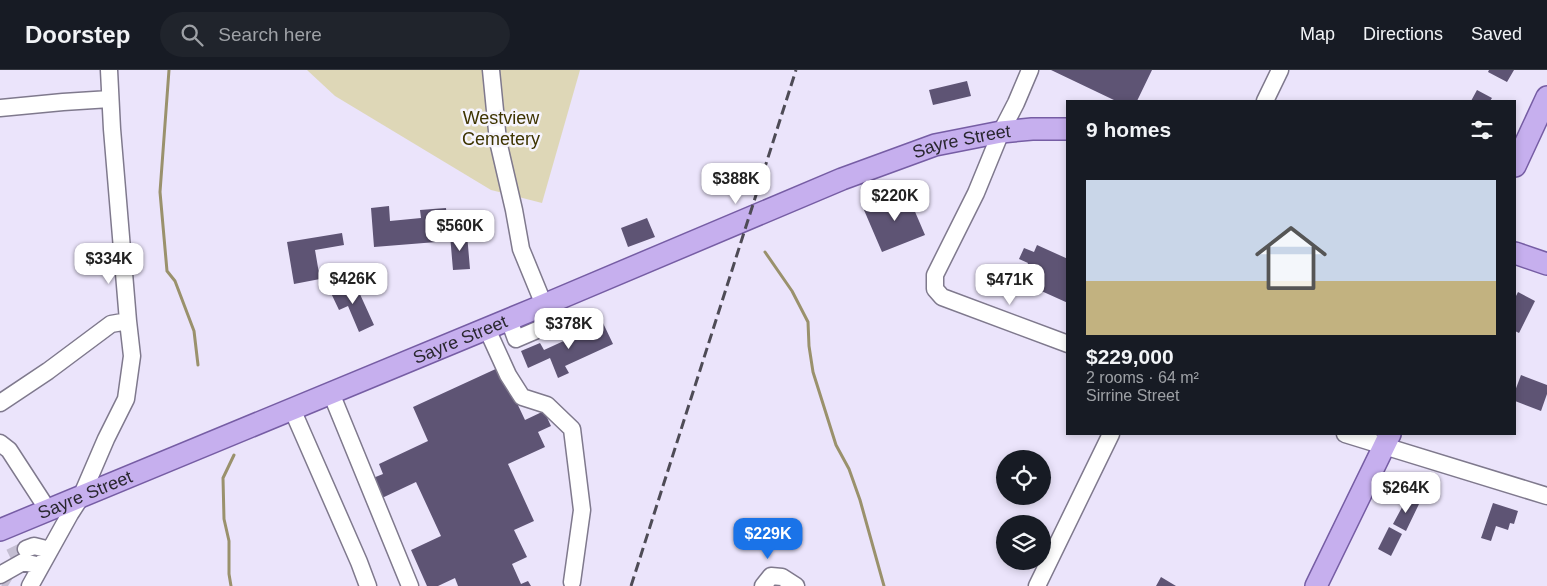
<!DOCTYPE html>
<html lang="en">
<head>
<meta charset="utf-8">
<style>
	body { margin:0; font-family:Helvetica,sans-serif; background:#20242c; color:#f1f3f6; height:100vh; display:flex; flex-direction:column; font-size:19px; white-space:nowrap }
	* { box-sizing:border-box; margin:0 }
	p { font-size:16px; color:#9ea1a6 }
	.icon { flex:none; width:28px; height:28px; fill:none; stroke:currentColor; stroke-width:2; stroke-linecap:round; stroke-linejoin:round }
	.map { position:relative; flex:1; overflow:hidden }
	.details { position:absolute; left:1066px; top:30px; width:450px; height:335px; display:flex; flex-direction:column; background:#171b24; border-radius:0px; box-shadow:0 2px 8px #0003 }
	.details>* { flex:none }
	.tools { position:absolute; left:996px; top:380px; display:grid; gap:10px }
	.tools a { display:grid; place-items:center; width:55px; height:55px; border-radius:50%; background:#171b24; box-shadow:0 2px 8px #0003; font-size:25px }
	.price { position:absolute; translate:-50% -42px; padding:0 11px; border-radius:10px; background:#fff; color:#222; font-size:16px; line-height:32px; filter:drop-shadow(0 1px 2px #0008) }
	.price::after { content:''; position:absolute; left:50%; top:30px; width:15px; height:11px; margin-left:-8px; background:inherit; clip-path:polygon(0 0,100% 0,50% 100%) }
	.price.active { background:#1a73e8; color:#fff }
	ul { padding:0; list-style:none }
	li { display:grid; align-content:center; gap:10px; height:265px; padding:0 20px }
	li span { display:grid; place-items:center; height:155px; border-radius:0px; color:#555 }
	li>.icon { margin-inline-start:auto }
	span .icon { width:90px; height:90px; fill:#fffc; stroke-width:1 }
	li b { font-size:21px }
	h2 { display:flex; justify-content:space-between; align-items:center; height:60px; padding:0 20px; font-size:21px }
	header { display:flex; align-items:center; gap:30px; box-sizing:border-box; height:70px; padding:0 25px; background:#171b24; border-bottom:1px solid #363941 }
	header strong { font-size:24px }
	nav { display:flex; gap:28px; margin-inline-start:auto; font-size:18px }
	.search { width:350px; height:45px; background:#20242c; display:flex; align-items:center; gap:12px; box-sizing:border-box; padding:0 18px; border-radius:28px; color:#9ea1a6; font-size:19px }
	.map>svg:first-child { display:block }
	.green { fill:#ded7b7 }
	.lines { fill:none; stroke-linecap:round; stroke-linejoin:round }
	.stream { stroke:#9a916c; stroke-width:3 }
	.building { fill:#5e5474 }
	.minor-tunnel { stroke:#c4bed2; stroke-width:16; stroke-dasharray:16 8; stroke-linecap:butt }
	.minor-casing { stroke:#7f798d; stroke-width:19 }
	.major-casing { stroke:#765da4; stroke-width:24 }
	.minor { stroke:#fff; stroke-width:16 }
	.major { stroke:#c6afee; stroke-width:21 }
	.rail { stroke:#4e4b56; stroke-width:3; stroke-dasharray:10 5; stroke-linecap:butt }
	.labels { text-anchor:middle; stroke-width:5; stroke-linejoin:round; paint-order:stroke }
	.park-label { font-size:18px; fill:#3e3401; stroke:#f6f4fd }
	.street-label { font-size:18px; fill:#29272f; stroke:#f6f4fd }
</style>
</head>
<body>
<header>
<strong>Doorstep</strong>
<div class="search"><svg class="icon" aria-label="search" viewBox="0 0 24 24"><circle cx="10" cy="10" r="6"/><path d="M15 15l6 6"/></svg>Search here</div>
<nav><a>Map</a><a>Directions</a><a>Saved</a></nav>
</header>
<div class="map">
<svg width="1547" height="516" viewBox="0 0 1547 516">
	<rect width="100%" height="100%" fill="#ebe4fb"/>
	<path class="green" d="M 307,0 L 580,0 L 542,133 L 491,120 L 335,26 Z"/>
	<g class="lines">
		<path class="stream" d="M 169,0 L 160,122 L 167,201 L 175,211 L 194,261 L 198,295
			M 765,182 L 792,221 L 808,252 L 809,276 L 813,302 L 836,375 L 849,399 L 860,430 L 884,516
			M 231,516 L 229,504 L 229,471 L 224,449 L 223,408 L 234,385"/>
	</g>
	<path class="building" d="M 1051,0 L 1152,0 L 1137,31 L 1116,31 Z
		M 1489,0 L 1514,0 L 1507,12 L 1488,2 Z
		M 967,11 L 971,26 L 933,35 L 929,20 Z
		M 1477,20 L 1492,28 L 1490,31 L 1471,31 Z
		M 907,123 L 925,165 L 882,182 L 864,140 Z
		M 389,136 L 390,151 L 421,148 L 420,140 L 446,138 L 449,171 L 374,177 L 371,138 Z
		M 647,148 L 655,167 L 628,177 L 621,158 Z
		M 342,163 L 344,175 L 315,180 L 320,209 L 294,214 L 287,172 Z
		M 467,164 L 470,199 L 453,200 L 450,165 Z
		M 1037,175 L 1068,189 L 1068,233 L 1028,215 L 1033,203 L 1025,200 L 1028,193 L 1019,189 L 1024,178 L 1034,182 Z
		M 354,211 L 374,255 L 359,262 L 348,236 L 339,240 L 330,221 Z
		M 1518,222 L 1535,231 L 1519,263 L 1515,261 L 1515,228 Z
		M 603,253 L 613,274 L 565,296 L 569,303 L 558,308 L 550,288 L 528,298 L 521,281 L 540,273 L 544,280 Z
		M 500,297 L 525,350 L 544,341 L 551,356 L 538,362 L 545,377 L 508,394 L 534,451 L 514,460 L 527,487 L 512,494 L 521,514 L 528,511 L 531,516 L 458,516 L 455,508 L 438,516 L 427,516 L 411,480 L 441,466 L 416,412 L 382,428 L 373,408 L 383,404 L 379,394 L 428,371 L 413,337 Z
		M 1521,305 L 1547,315 L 1547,324 L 1541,341 L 1515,331 L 1515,321 Z
		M 1407,428 L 1419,434 L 1406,461 L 1393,454 Z
		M 1493,433 L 1518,441 L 1514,454 L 1510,453 L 1508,460 L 1496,456 L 1491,471 L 1481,468 Z
		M 1389,457 L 1402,464 L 1391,486 L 1378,479 Z
		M 1161,507 L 1176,516 L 1156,516 Z"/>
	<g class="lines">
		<path class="minor-tunnel" d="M 10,487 L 26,479
			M 3,513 L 8,516"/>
		<defs>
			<path id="minor" d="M 491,0 L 498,71 L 514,140 L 521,179 L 544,235
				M 1030,0 L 1016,33 L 1001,62 L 976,123 L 935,205 L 935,219 L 942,227 L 1068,274
				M 1265,31 L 1280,0
				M 0,38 L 63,32 L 110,29
				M 509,250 L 516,269 L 558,251 L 549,233
				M 487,259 L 508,305 L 522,327 L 547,335 L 572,359 L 582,440 L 572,512
				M 331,323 L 410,516
				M 0,333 L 48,301 L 111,254 L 128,251
				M 292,339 L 359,492 L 368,516
				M 1345,364 L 1547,426
				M 0,373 L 9,380 L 48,440
				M 26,479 L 34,476 L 50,480
				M 0,505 L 23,492 L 41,496
				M 30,516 L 70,444 L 81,427 L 106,369 L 126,329 L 132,286 L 128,251 L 112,59 L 109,0
				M 763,516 L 771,506 L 782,507 L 796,516
				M 1037,516 L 1111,364"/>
			<g id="major">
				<path d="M 1515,96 L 1547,27"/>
				<path d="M 1515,183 L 1547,194"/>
				<path id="s1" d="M 0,460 L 539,237 L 842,109 L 935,75 L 1001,62 L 1032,59 L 1068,59"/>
				<path d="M 1316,516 L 1390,364"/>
			</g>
		</defs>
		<use href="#minor" class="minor-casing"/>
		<use href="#major" class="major-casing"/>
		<use href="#minor" class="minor"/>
		<use href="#major" class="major"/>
		<path class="rail" d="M 631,516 L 796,0"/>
	</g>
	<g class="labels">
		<g class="park-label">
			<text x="501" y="54">Westview<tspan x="501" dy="21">Cemetery</tspan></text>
		</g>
		<g class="street-label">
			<text dy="6" stroke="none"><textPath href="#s1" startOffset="1038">Sayre Street</textPath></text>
			<text dy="6" stroke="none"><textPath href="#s1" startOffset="498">Sayre Street</textPath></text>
			<text dy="6" stroke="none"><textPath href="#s1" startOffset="92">Sayre Street</textPath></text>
		</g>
	</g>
</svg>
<div class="tools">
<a><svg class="icon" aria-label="locate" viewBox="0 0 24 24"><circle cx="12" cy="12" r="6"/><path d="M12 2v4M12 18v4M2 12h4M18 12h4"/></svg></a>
<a><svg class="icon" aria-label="layers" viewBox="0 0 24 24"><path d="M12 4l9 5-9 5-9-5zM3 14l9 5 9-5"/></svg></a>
</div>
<b class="price" style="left:736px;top:135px">$388K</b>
<b class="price" style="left:895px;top:152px">$220K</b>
<b class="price" style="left:460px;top:182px">$560K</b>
<b class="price" style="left:109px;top:215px">$334K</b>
<b class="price" style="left:353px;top:235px">$426K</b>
<b class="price" style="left:1010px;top:236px">$471K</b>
<b class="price" style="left:569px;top:280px">$378K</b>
<b class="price" style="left:1406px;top:444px">$264K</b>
<b class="price active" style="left:768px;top:490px">$229K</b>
<section class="details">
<h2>9 homes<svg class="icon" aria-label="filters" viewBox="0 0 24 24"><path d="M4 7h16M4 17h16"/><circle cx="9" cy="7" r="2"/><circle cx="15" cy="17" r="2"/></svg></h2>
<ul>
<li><span style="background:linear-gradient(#c9d6e8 65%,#c2b280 0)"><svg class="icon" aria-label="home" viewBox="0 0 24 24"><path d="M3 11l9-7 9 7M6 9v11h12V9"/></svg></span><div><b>$229,000</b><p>2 rooms · 64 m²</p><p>Sirrine Street</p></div></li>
</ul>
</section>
</div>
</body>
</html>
